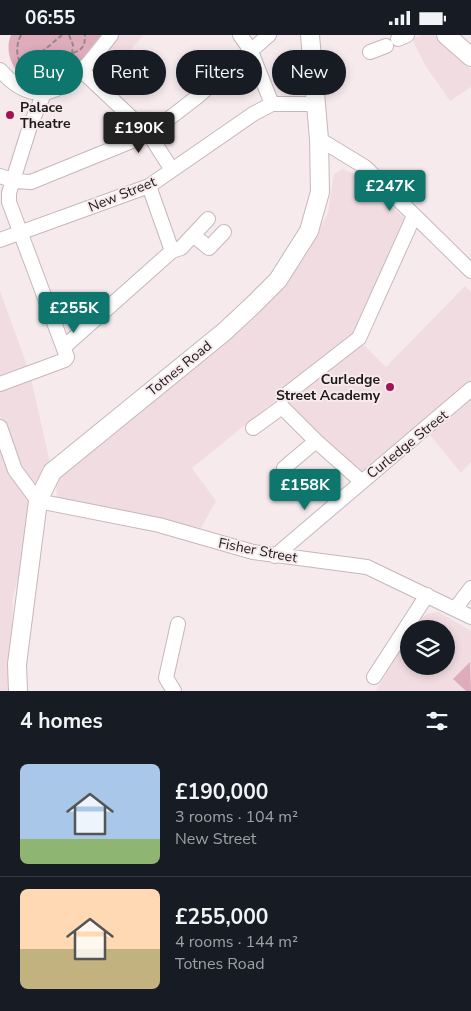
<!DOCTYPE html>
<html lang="en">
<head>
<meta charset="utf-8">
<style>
	body { margin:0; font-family:"Nunito Sans",sans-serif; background:#20242c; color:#f1f3f6; height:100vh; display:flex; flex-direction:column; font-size:19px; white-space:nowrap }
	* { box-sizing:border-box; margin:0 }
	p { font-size:16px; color:#9ea1a6 }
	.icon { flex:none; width:28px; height:28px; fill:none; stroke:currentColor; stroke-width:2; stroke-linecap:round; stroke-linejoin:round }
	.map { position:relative; height:656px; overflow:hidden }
	.panel { display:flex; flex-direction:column; background:#171b24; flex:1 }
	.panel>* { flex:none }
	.hud { position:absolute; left:15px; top:15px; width:441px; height:45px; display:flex; gap:10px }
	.fabs { position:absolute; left:400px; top:585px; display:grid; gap:10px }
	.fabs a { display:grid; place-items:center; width:55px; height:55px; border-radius:50%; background:#171b24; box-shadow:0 2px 8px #0003; font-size:25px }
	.price { position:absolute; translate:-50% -42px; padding:0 11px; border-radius:5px; background:#0f766e; color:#fff; font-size:16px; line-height:32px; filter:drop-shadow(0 1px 2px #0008) }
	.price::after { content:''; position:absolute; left:50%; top:30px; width:15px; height:11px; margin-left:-8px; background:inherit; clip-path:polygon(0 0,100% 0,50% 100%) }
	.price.current { background:#222; color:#fff }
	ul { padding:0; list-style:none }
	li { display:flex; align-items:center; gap:15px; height:125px; padding:0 20px }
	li+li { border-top:1px solid #363941 }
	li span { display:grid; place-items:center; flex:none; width:140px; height:100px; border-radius:8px; color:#555 }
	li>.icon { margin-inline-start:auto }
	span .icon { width:60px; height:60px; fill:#fffc; stroke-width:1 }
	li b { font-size:21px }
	h2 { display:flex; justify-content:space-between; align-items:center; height:60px; padding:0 20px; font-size:21px }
	.chip { padding:0 18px; border-radius:22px; background:#171b24; box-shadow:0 2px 8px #0003; font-size:18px; line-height:45px }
	.chip.current { background:#0f766e; color:#fff }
	.status { display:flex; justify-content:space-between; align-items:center; height:35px; padding:0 25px; background:#171b24; direction:ltr }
	.status svg { height:14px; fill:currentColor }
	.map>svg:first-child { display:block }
	.built { fill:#f1dce2 }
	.green { fill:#dfacbc }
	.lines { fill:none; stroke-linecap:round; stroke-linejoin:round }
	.minor-casing { stroke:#c4b8bb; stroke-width:16 }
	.major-casing { stroke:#c4b8bb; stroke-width:20 }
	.path { stroke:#92898c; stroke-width:2; stroke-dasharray:5 2.5; stroke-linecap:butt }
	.minor { stroke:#fff; stroke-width:14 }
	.major { stroke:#fff; stroke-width:18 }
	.poi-dot { fill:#a11259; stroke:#f6eaed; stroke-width:2 }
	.labels { text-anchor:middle; stroke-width:4; stroke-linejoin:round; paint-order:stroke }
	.poi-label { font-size:14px; font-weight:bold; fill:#1d191a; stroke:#f6eaed; text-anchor:start }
	.street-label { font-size:14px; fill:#1d191a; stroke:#f6eaed }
</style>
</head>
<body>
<div class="status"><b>06:55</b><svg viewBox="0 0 49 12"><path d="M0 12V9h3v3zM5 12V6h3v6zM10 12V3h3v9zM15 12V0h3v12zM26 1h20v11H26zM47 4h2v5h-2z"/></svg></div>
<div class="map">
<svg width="471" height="656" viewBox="0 0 471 656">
	<rect width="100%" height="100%" fill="#f6eaed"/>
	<path class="built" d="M 111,0 L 143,0 L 100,53 L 83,37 Z
		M 423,0 L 434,0 L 471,34 L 471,52 L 450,66 L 425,30 L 412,4 Z
		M 343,134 L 355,139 L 413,191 L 362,303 L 277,364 L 192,433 L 216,466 L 201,493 L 57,464 L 56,450 L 61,440 L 285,251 L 308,217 L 328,178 L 334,139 Z
		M 465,251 L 471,257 L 471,427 L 461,438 L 421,389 L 360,438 L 283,372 L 363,309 L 386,332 Z
		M 0,256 L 30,339 L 52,437 L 38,466 L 13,562 L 10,656 L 0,656 L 0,392 L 37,463 L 0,381 Z
		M 438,577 L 471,596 L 471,656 L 376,656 L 409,600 L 409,631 L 446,631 L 446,594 L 412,594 L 417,586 L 427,579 Z"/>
	<path class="green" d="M 11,0 L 101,0 C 88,15 74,39 55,47 C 27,58 0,26 11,0 Z
		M 470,627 L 471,656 L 466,656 L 453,644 Z"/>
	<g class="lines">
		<defs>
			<path id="minor" d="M 240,0 L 250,14 L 272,69
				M 398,4 L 407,0
				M 370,17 L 386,11
				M 0,35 C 46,87 81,39 111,0
				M 83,37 L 149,99 L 172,135
				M 319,104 L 365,132 L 471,236
				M 0,141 L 15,146 L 31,147 L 149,99 L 197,62 L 269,0
				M 193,200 L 209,213 L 224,197
				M 0,205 L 149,151 L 253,79 L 272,69 L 317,69
				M 172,216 L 181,213 L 208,184
				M 64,312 L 172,216 L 149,151
				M 0,349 L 65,325 L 67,322 L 9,167 L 9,158 L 31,88 L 44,59
				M 283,362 L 359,303 L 414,181
				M 0,392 L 15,435 L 38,466 L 159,490 L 253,517 L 367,532 L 471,582
				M 253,393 L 282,372 L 316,406 L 361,446
				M 284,433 L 316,406
				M 275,521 L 471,354
				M 455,574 L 471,553
				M 374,642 L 427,560
				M 174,656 L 166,643 L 178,589"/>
			<path id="major" d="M 446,0 L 471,22
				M 18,656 L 17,629 L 38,466 L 52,437 L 224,297 L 255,268 L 278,245 L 309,196 L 320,157 L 319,104 L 310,0"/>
		</defs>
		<use href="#minor" class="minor-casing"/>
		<use href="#major" class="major-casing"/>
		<path class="path" d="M 21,0 C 10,22 24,41 47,43
			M 69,0 L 73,10 L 71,26
			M 73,18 C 83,14 85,11 85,0
			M 24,32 L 62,0"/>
		<use href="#minor" class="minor"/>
		<use href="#major" class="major"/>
	</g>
	<g class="poi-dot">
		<circle cx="10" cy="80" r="5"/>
		<circle cx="390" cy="352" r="5"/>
	</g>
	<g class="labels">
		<g class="poi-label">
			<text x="20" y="77">Palace<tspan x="20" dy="16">Theatre</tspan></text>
			<text x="380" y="349" text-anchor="end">Curledge<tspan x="380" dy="16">Street Academy</tspan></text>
		</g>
		<g class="street-label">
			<text transform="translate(122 159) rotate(-22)" y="5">New Street</text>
			<text transform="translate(179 333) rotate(-39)" y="5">Totnes Road</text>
			<text transform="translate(407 409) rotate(-39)" y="5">Curledge Street</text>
			<text transform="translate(258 515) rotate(11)" y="5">Fisher Street</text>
		</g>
	</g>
</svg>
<div class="fabs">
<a><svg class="icon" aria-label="layers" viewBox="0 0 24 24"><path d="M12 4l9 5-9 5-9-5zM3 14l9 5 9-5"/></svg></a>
</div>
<b class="price current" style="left:139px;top:119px">£190K</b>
<b class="price" style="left:390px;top:177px">£247K</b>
<b class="price" style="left:74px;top:299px">£255K</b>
<b class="price" style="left:305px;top:476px">£158K</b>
<div class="hud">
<a class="chip current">Buy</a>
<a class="chip">Rent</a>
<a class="chip">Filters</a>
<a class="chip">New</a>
</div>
</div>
<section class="panel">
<h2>4 homes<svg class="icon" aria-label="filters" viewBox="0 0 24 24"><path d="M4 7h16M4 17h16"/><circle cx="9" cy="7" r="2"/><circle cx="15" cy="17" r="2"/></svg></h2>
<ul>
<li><span style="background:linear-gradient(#a9c7e8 75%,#8fb573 0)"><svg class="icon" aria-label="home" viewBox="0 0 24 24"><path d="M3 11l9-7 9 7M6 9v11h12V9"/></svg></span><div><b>£190,000</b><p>3 rooms · 104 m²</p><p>New Street</p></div></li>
<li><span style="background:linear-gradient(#ffd9b3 60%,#c2b280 0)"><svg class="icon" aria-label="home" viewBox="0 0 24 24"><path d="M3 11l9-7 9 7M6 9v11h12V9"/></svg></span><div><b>£255,000</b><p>4 rooms · 144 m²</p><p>Totnes Road</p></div></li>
</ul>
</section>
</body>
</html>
